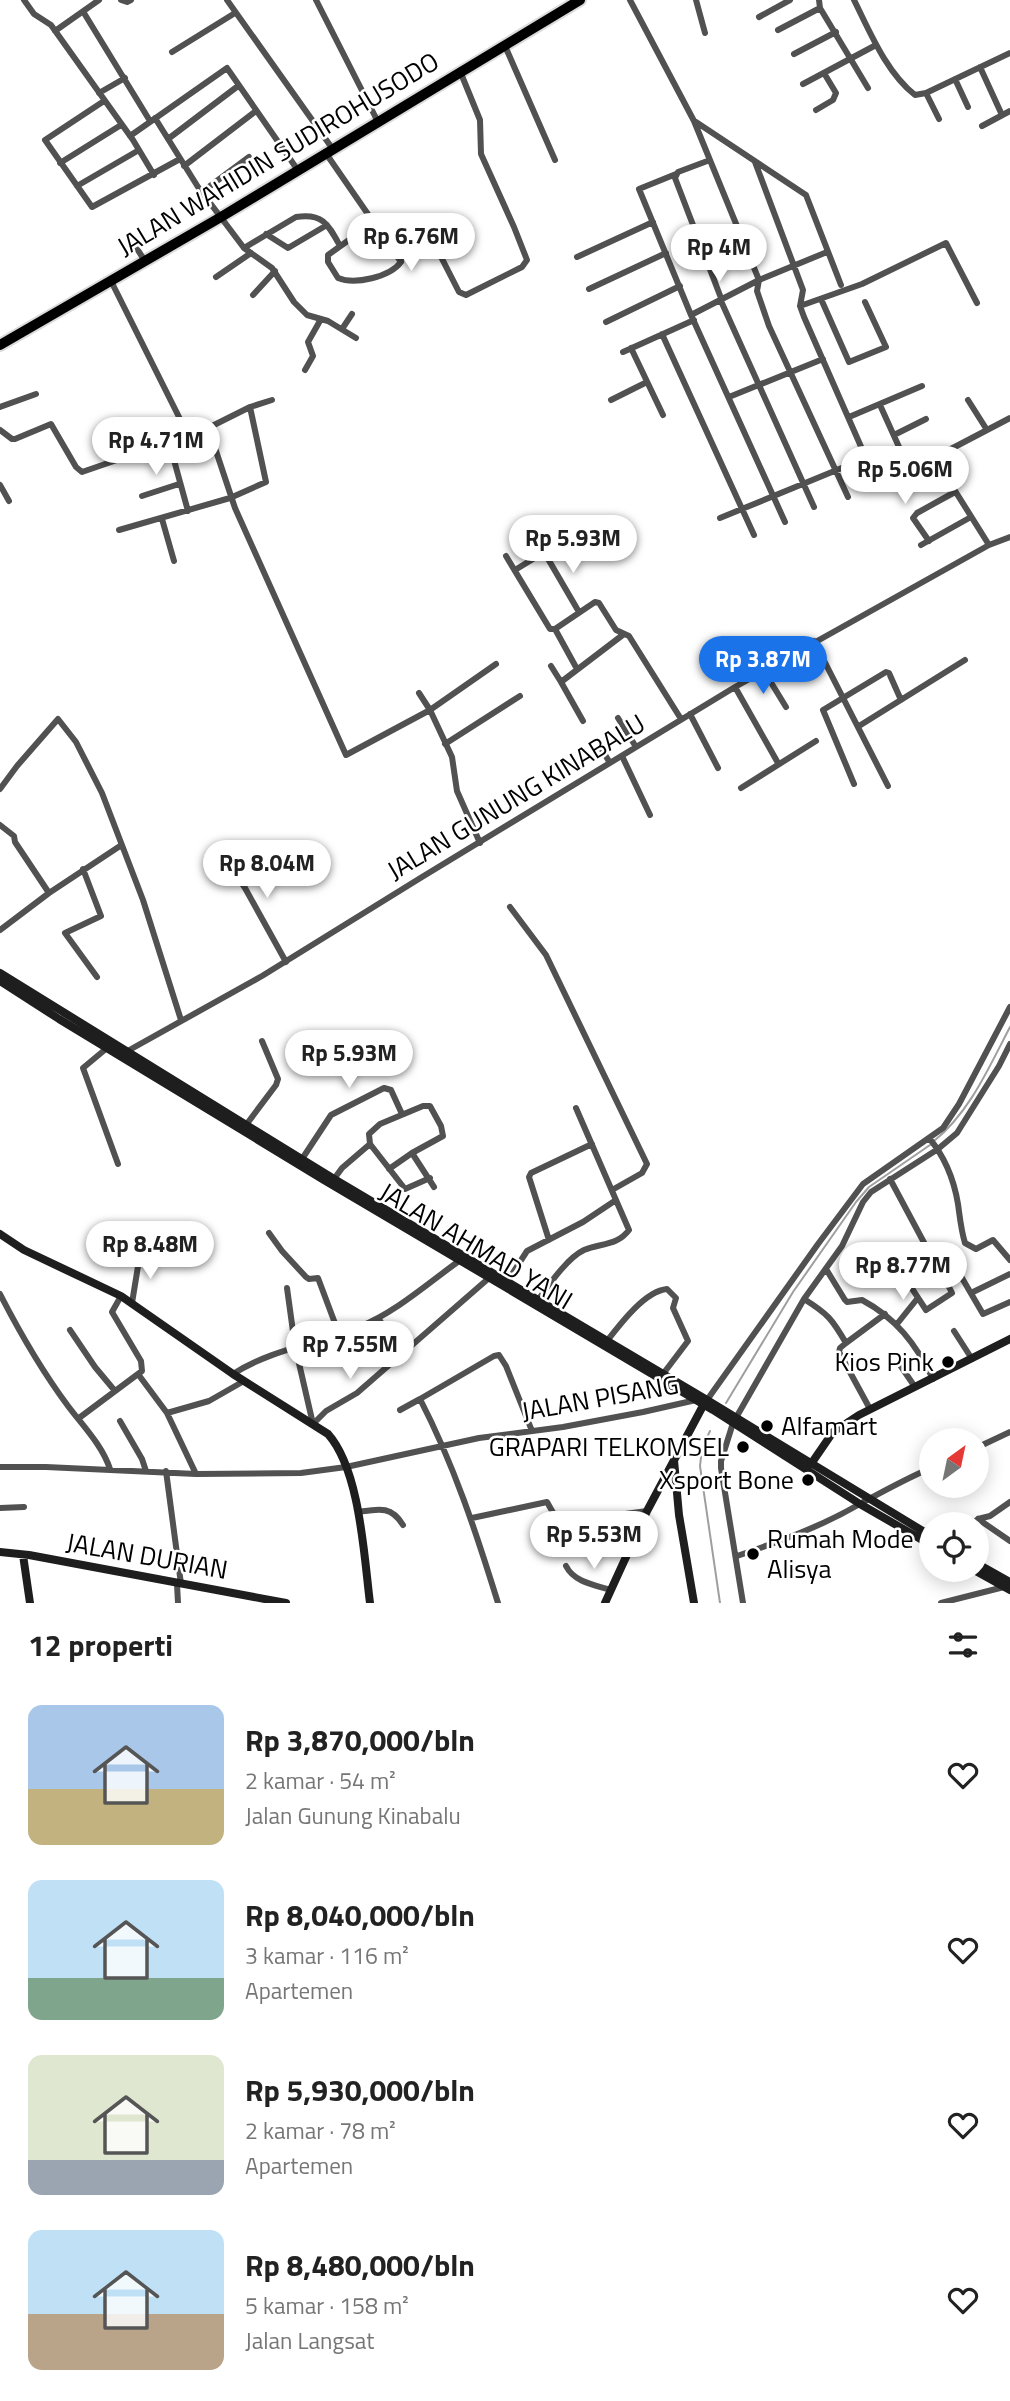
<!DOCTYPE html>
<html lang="id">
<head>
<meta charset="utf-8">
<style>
	body { margin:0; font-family:"Titillium Web",sans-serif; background:#f2f2f2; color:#222; height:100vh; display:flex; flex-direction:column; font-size:26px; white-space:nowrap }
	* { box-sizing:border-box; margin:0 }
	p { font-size:23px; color:#767676 }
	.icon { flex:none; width:38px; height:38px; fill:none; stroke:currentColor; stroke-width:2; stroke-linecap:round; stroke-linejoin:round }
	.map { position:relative; height:1603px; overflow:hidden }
	.sheet { display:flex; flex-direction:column; background:#fff; flex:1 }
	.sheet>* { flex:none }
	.needle { width:46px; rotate:33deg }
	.controls { position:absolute; left:919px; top:1428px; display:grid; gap:14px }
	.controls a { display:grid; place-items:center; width:70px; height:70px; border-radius:50%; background:#fff; box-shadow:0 4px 18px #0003; font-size:35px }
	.price { position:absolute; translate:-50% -60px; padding:0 16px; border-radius:24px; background:#fff; color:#222; font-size:23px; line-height:46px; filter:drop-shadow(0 2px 4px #0008) }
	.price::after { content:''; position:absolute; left:50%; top:42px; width:21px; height:16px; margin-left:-10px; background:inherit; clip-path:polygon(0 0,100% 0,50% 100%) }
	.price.current { background:#1a73e8; color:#fff }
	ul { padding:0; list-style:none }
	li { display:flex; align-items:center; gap:21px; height:175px; padding:0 28px }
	li span { display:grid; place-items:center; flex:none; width:196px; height:140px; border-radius:14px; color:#555 }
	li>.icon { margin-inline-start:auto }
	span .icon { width:84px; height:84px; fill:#fffc; stroke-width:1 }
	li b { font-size:30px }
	h2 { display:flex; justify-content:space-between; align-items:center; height:84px; padding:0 28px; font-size:30px }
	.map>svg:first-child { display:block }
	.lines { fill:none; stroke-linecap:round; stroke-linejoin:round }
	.stream { stroke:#9f9f9f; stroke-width:2 }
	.highway-casing { stroke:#dbdbdb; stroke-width:14 }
	.street { stroke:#515151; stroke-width:6 }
	.secondary { stroke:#1e1e1e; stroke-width:8 }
	.highway { stroke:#000; stroke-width:10 }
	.poi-dot { fill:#000; stroke:#fff; stroke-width:2.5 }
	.labels { text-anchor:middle; stroke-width:5; stroke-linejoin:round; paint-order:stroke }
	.street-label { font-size:26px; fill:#000; stroke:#fff }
	.poi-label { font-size:26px; fill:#000; stroke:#fff; text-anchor:end }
</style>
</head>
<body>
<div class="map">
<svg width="1010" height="1603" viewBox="0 0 1010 1603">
	<rect width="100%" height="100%" fill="#fff"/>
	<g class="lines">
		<path class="stream" d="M 934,1141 C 970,1112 989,1067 1010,1027
			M 726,1403 L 793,1292 L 856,1202 L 869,1187 L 930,1145
			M 710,1431 L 702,1448 L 700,1466 L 720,1603"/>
		<defs>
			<path id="highway" d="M 0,345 L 221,217 L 580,0"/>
		</defs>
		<use href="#highway" class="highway-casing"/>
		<path class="street" d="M 24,0 L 34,14 L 51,25 L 133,140 L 154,175
			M 121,0 L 127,2 L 131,0
			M 227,0 L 332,148
			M 316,0 L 377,120
			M 630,0 L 694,121 L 759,280 L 757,291 L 769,326 L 848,497
			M 696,0 L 705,33
			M 819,0 L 820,8 L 868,88
			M 854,0 C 870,32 886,72 915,95 L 926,93 L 1010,53
			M 84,13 L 150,121
			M 759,17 L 790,0
			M 778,30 L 820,8
			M 55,31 L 99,0
			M 505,46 L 555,160
			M 172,52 L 235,13
			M 794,54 L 836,32
			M 980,67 L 1002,115
			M 955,79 L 968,107
			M 803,84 L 876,45
			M 99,93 L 125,78
			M 926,93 L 939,119
			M 104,101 L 45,140 L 92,207 L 180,159
			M 816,110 L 833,100 L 836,93 L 824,73
			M 155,118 L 198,187 L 244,248 L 296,217 C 323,213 328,224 340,246
			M 696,122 L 806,195 L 841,285
			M 982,126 L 1010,111
			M 130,136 L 227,68 L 297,169
			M 168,139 L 238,86
			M 325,152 L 401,262 C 390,277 355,285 338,278 L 328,262 L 328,255 L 374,222
			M 710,160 L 678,172 L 675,178 L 721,298
			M 60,163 L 121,125
			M 184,166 L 256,111
			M 676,174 L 639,189 L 691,315 L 785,522
			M 77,186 L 139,150
			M 202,192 L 249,157
			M 266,234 L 288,248 L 327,225
			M 128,235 L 145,261
			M 244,248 L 272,268 L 294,302 L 307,315 L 328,321 L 356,338
			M 577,257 L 653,222
			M 400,259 L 430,245 L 437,249 L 459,292 L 466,295 L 522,267 L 527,260 L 514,227 L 481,154 L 480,120 L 460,71
			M 216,277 L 251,253
			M 111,281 L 187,433 L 169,442 L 188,511
			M 589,289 L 666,253
			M 253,295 L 275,271
			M 821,299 L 849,362 L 886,347 L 865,302
			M 721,301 L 814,507
			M 800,306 L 862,284 L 946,243 L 977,303
			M 691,315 L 759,280 L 827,252
			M 606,322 L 680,286
			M 342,329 L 352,314
			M 662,334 L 754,535
			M 631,348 L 663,415
			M 623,352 L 694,320
			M 305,370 L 313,356 L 308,342 L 321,319
			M 729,397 L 823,359
			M 611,400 L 647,382
			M 968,400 L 987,430
			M 880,405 L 909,469
			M 0,407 L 36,394
			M 250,407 L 272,400
			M 849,417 L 922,386
			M 208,427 L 235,508 L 346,755 L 430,710 L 496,664
			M 0,430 L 12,439 L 15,439 L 51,424 L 76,467 L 82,472 L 169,442
			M 894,435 L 926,419
			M 866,458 L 880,487
			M 0,485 L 9,501
			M 142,496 L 179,484
			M 720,518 L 866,458 L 804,317 L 800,306 L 803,290 L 755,162
			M 162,519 L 174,561
			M 119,530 L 230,498 L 266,482 L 250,407 L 212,426 L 187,433
			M 929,541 L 913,518 L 917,513 L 955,492
			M 921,545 L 971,517
			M 989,545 L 942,470 L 942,458 L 947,451 L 1010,418
			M 544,552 L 579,612
			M 506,556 L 550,629 L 555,629 L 595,602 L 599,603 L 616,630 L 629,636 L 681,719
			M 515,570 L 564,540
			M 555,629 L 577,669
			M 814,641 L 888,786
			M 551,666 L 561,682 L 624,634
			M 764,671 L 786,707
			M 561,682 L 583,721
			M 735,687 L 778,763
			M 419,693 L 430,710 L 452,757 L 457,791 L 480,843
			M 690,714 L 718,768
			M 618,718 L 636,747
			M 859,726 L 965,660
			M 445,744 L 520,696
			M 601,748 L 610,763
			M 622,756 L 650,815
			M 854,784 L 823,710 L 886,672 L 889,673 L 901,700
			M 741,788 L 816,741
			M 0,789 L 17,766 L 58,719 L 76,742 L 102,793 L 143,900 L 181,1020
			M 0,825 L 14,836 L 15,842 L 49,893
			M 222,853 L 245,888 L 286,962
			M 83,869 L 101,916 L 65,933 L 97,977
			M 510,907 L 546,955 L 647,1164 L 642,1173 L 612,1190
			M 0,930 L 49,893 L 120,846
			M 107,1048 L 83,1068 L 118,1164
			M 124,1053 L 262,976 L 422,877 L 735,687 L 989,545 L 1010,537
			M 246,1125 L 276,1085 L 278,1079 L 262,1041
			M 929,1138 C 945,1157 954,1180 958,1204 C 960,1218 961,1230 965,1243 L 976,1249 L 993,1240 L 1010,1260
			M 370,1144 L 405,1189 L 430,1178
			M 412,1153 L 434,1187
			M 302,1159 L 331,1115 L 384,1088 L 391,1090 L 402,1114
			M 334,1179 L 342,1168 L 370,1144 L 369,1134 L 380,1124 L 423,1106 L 430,1106 L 441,1126 L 443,1136 L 412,1153 L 389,1169
			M 890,1179 L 936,1265
			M 269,1233 L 282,1251 L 306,1277 L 309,1279 L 318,1278 L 339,1334
			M 549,1240 L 529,1177 L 531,1173 L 592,1144
			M 924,1244 L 897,1260 L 896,1264 L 926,1310 L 952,1293 L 949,1287 L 951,1281
			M 826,1269 L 845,1300 L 847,1302 L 862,1300 C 896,1318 916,1344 933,1379
			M 507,1282 L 527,1251 L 583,1222 L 616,1200
			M 907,1283 L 936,1265 L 949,1280 L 962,1278 L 983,1314 L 1010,1302
			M 287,1288 L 295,1346 L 313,1424
			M 971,1293 L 1010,1274
			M 0,1294 C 20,1333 42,1371 68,1406 C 83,1426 102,1445 110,1469
			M 804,1299 C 828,1314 832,1319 846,1343 L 840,1348 L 839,1352 L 870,1409
			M 538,1300 C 549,1285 567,1258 584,1250 C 601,1243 617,1246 629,1230 L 576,1108
			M 132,1303 L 140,1254
			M 378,1318 L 402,1353
			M 897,1324 L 917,1299
			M 70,1330 L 95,1367 L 115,1391
			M 954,1331 L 972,1359
			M 607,1341 C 620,1324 645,1291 667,1289 L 676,1298 L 673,1308 L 688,1341 L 663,1374
			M 846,1343 L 885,1314
			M 900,1365 L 915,1387
			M 138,1374 L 167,1413 L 196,1474
			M 233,1374 C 272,1349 317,1344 359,1327 C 396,1312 427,1284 459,1261
			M 707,1400 L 818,1244 L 863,1184 L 943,1128 L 959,1104 L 1010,1007
			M 400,1410 L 420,1399
			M 167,1413 L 209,1401 L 244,1381
			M 79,1418 L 142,1371 L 141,1361 L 112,1312 L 121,1296
			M 120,1421 L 142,1459 L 146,1471
			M 313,1424 L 326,1411 L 357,1393 L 489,1278
			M 976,1448 L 1010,1432
			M 0,1467 L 46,1467 L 196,1474 L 301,1473 L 346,1467 L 479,1438 L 563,1427 L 643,1412 L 696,1400
			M 166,1471 L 181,1584
			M 0,1508 L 24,1507
			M 358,1512 C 378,1509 391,1505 403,1525
			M 472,1518 L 547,1502 C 551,1509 561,1528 567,1532 L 611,1516 L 647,1511
			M 978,1519 L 1010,1541
			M 972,1524 L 978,1519 L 990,1516 L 1010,1502
			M 737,1556 C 778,1542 820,1527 858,1505 C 882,1492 905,1479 931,1468
			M 566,1566 C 574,1582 594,1585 611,1590
			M 177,1584 L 178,1603
			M 498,1603 C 476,1532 454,1465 420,1399 L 494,1356 L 499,1355 L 506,1366 L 532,1431
			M 743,1603 L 721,1468 L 721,1461 L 733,1423 L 804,1299 L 842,1246 L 863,1202 L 871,1192 L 938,1149 L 957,1133 L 999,1066 L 1010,1044
			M 941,1603 L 1004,1587"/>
		<path class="secondary" d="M 0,973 L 334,1179 L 707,1400 L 931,1536
			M 0,981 L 59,1019 L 324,1180 L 713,1410 L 860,1504 L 931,1545
			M 0,1234 L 24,1250 L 121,1296 L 233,1374 L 328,1434 C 360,1470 364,1556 370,1603
			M 674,1460 L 679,1515 L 694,1603
			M 811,1464 L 833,1432 L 859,1415 L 1010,1339
			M 0,1552 L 29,1555 L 286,1603
			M 23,1555 L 30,1603
			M 976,1563 L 1010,1582
			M 974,1570 L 1010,1590
			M 605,1603 L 647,1511 L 705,1402"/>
		<use href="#highway" class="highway"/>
	</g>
	<g class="poi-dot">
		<circle cx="948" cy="1362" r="7"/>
		<circle cx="767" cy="1426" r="7"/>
		<circle cx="743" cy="1447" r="7"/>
		<circle cx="808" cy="1480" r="7"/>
		<circle cx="753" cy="1554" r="7"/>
	</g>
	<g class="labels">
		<g class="street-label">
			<text transform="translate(278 154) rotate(-31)" y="9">JALAN WAHIDIN SUDIROHUSODO</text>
			<text transform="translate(516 797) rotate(-31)" y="9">JALAN GUNUNG KINABALU</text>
			<text transform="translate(476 1246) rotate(31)" y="9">JALAN AHMAD YANI</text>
			<text transform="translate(600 1398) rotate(-10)" y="9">JALAN PISANG</text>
			<text transform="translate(147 1556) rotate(10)" y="9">JALAN DURIAN</text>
		</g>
		<g class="poi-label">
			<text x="934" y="1371">Kios Pink</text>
			<text x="781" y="1435" text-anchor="start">Alfamart</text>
			<text x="729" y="1456">GRAPARI TELKOMSEL</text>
			<text x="794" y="1489">Xsport Bone</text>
			<text x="767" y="1548" text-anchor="start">Rumah Mode<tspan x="767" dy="30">Alisya</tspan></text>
		</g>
	</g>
</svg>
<div class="controls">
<a><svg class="needle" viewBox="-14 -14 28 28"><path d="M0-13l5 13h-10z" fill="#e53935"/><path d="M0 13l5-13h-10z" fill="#767676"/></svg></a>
<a><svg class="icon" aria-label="locate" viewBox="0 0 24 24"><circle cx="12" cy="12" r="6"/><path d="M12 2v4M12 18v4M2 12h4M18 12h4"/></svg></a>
</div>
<b class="price" style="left:411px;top:273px">Rp 6.76M</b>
<b class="price" style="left:719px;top:284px">Rp 4M</b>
<b class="price" style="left:156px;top:477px">Rp 4.71M</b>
<b class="price" style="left:905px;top:506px">Rp 5.06M</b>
<b class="price" style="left:573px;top:575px">Rp 5.93M</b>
<b class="price current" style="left:763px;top:696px">Rp 3.87M</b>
<b class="price" style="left:267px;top:900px">Rp 8.04M</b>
<b class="price" style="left:349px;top:1090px">Rp 5.93M</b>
<b class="price" style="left:150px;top:1281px">Rp 8.48M</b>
<b class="price" style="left:903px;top:1302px">Rp 8.77M</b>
<b class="price" style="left:350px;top:1381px">Rp 7.55M</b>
<b class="price" style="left:594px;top:1571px">Rp 5.53M</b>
</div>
<section class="sheet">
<h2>12 properti<svg class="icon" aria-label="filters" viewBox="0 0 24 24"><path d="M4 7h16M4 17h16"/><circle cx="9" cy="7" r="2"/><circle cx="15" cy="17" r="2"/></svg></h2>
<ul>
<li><span style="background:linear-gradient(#a9c7e8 60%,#c2b280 0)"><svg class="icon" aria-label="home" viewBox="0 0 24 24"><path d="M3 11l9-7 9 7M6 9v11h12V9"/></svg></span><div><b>Rp 3,870,000/bln</b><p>2 kamar · 54 m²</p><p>Jalan Gunung Kinabalu</p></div><svg class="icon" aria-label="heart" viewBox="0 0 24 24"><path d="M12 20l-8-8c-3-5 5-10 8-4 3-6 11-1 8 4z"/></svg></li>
<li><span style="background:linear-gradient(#bfe0f5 70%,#7fa58c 0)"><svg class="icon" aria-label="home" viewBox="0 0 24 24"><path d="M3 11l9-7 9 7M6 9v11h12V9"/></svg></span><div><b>Rp 8,040,000/bln</b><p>3 kamar · 116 m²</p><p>Apartemen</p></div><svg class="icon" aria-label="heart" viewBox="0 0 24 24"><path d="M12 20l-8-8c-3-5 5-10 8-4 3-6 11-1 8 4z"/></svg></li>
<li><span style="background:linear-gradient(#dfe7d0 75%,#9aa5b1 0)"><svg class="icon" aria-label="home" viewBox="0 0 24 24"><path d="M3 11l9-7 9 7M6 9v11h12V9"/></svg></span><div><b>Rp 5,930,000/bln</b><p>2 kamar · 78 m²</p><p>Apartemen</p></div><svg class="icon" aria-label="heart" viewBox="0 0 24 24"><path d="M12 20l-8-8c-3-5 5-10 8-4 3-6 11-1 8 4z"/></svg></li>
<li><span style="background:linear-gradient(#bfe0f5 60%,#b9a48a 0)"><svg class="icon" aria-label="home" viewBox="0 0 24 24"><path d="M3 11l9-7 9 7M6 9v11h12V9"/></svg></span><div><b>Rp 8,480,000/bln</b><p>5 kamar · 158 m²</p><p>Jalan Langsat</p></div><svg class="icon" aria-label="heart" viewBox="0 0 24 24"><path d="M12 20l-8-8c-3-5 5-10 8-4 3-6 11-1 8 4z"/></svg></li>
</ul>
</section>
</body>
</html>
